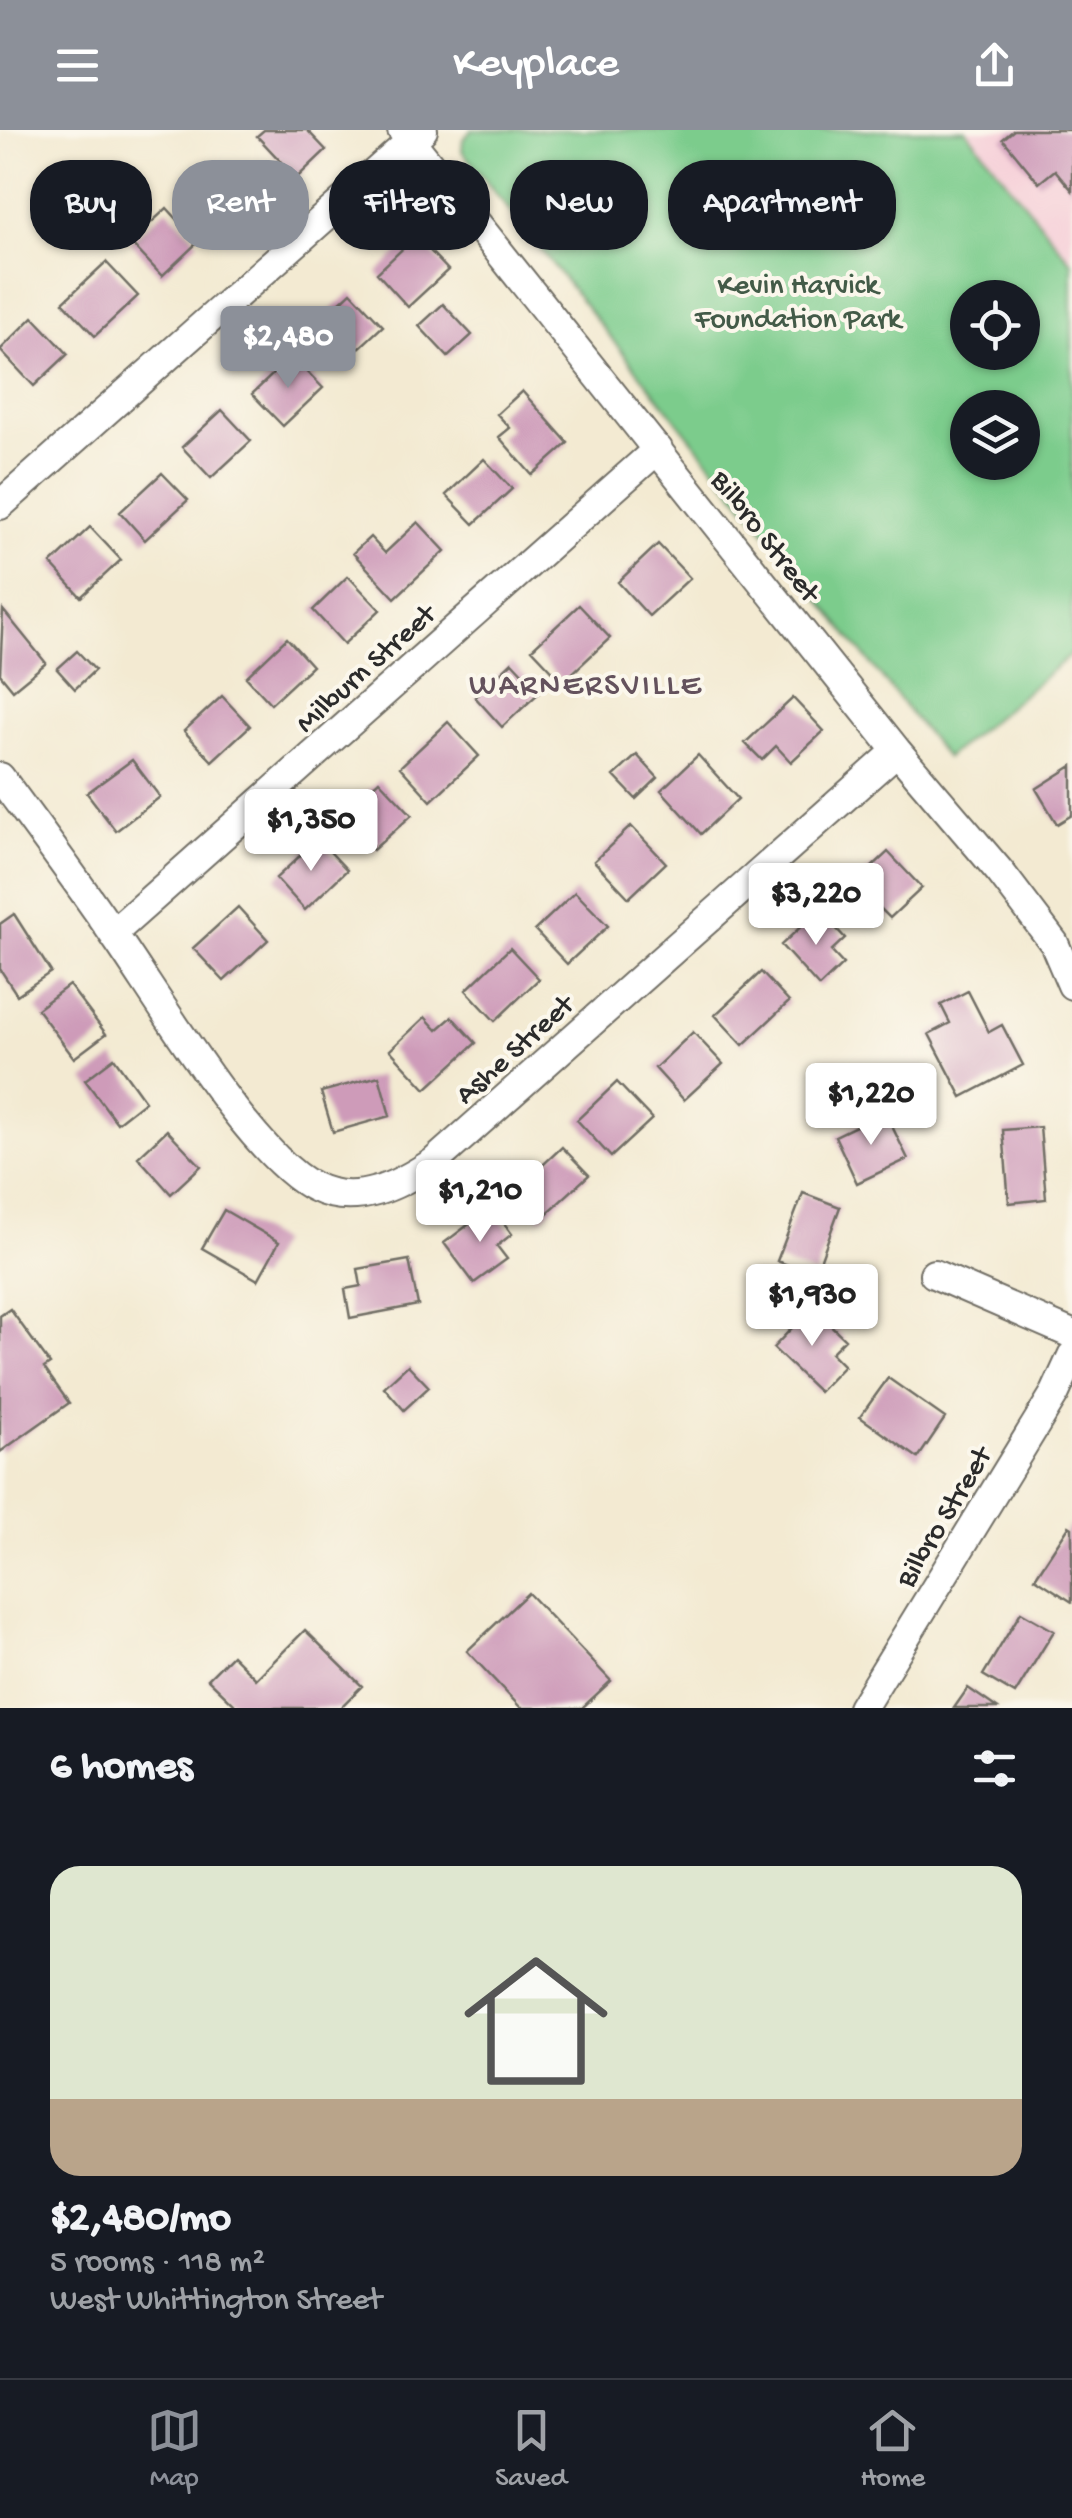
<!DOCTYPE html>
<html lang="en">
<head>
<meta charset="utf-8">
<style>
	body { margin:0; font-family:"Gochi Hand",sans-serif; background:#20242c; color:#f1f3f6; height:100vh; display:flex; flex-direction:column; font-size:38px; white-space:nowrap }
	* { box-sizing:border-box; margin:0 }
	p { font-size:32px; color:#9ea1a6 }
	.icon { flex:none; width:55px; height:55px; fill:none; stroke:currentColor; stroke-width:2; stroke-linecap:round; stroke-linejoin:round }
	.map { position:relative; height:1578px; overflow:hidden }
	.panel { display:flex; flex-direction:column; background:#171b24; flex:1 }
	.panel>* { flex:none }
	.top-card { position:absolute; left:30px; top:30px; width:1012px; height:90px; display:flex; gap:20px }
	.fabs { position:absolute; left:950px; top:150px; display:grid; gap:20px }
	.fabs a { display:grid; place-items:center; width:90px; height:90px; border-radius:50%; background:#171b24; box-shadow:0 2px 8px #0004; font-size:50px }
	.price { position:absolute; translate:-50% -85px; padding:0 22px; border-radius:10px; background:#fff; color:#222; font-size:32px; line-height:65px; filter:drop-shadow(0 2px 5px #0008) }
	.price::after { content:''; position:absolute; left:50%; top:60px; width:30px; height:22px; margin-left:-15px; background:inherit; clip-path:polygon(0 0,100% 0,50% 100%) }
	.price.selected { background:#8c9099; color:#fff }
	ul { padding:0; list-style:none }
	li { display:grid; align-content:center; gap:20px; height:530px; padding:0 50px }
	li+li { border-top:2px solid #363941 }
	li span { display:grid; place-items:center; height:310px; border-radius:30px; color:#555 }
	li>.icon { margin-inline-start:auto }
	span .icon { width:180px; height:180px; fill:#fffc; stroke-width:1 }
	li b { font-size:42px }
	h2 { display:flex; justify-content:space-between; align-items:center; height:120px; padding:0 50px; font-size:42px }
	.pill { padding:0 35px; border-radius:40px; background:#171b24; box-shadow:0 2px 8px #0004; font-size:35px; line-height:90px }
	.pill.selected { background:#8c9099; color:#fff }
	header { display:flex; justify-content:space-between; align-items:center; height:130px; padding:0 50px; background:#8c9099; color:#fff; font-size:45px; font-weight:600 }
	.tabs { display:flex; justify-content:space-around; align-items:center; height:140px; border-top:2px solid #363941; background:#171b24; font-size:28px; color:#9ea1a6 }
	.tabs a { display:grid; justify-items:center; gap:5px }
	.tabs .selected { color:#8c9099 }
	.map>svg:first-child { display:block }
	.built { fill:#f6cfd8 }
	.green { fill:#7ccc8c; stroke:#547c5c; stroke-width:2.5; fill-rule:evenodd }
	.building { fill:#ce9bb9 }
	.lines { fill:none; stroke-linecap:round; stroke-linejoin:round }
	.minor-casing { stroke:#716e65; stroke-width:32 }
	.minor { stroke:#fff; stroke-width:28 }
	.labels { text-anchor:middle; stroke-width:8; stroke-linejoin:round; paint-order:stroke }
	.park-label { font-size:30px; fill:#435b48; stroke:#fbf7ec }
	.street-label { font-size:30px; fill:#2b2b2b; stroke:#fbf7ec }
	.neighbourhood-label { font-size:32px; letter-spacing:2.5px; fill:#64525d; stroke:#fbf7ec }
</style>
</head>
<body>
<header><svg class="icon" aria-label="menu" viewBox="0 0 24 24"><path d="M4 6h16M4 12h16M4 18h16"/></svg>Keyplace<svg class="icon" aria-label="share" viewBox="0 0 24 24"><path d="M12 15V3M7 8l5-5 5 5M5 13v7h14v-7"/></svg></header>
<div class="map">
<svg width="1072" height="1578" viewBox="0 0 1072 1578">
	<rect width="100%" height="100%" fill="#fbf7ec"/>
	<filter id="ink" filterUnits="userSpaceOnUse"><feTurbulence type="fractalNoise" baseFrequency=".01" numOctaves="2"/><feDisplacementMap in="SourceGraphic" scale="20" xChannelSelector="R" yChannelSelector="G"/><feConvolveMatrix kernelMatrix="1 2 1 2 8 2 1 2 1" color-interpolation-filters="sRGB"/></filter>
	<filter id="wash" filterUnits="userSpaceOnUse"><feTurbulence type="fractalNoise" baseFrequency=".0048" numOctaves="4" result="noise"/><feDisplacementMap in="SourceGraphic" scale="40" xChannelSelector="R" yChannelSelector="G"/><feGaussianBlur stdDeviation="2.25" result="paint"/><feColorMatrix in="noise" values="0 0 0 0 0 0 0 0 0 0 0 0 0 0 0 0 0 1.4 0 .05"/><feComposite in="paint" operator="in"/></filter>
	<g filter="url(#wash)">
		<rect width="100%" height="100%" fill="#f3ead2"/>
		<path class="built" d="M 966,0 L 1072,0 L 1072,133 Z"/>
		<path class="green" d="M 472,0 L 966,0 L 1072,133 L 1072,524 L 946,628 L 462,21 L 463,9 ZM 968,168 L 1022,168 L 1022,222 L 968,222 ZM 968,278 L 1022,278 L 1022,332 L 968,332 Z"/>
		<g id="blocks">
			<path class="building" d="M 264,0 L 307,0 L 326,20 L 282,62 L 270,49 L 284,35 L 257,6 Z
				M 1014,0 L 1072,0 L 1072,60 L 1055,40 L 1039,53 L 1003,9 Z
				M 167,78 L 198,112 L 162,146 L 130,112 Z
				M 416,106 L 448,140 L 408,177 L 377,143 Z
				M 106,132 L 138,166 L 95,206 L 63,172 Z
				M 351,162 L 383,196 L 343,233 L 311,199 Z
				M 443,174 L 472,205 L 448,227 L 419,196 Z
				M 33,187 L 68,224 L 34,256 L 0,220 Z
				M 292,226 L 323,258 L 283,296 L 252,264 Z
				M 522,261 L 568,313 L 532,345 L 499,307 L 510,298 L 497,284 Z
				M 222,280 L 251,311 L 211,348 L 182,317 Z
				M 484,329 L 512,359 L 474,394 L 446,365 Z
				M 162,343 L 188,370 L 145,410 L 120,382 Z
				M 418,392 L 445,421 L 395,468 L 353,423 L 370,407 L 385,423 Z
				M 90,397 L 121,430 L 81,467 L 51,434 Z
				M 658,414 L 690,448 L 649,486 L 618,452 Z
				M 348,446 L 380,480 L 344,514 L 313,480 Z
				M 579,475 L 610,508 L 563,552 L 532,519 Z
				M 3,480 L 46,533 L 13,560 L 0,544 Z
				M 287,508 L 312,536 L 271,574 L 246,547 Z
				M 77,521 L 95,540 L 75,559 L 57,539 Z
				M 512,532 L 540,562 L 502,597 L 475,567 Z
				M 222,566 L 250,596 L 212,631 L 184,601 Z
				M 793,568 L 824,601 L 791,632 L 776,616 L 762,630 L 745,613 Z
				M 448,592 L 479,626 L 431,671 L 400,637 Z
				M 637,625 L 658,648 L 636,669 L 614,646 Z
				M 698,625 L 738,669 L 701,704 L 661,660 Z
				M 132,630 L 160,667 L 116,701 L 87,663 Z
				M 1072,636 L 1072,685 L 1057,694 L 1036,659 Z
				M 379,650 L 412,685 L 373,720 L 341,685 Z
				M 631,696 L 666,733 L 629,768 L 594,731 Z
				M 318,709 L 347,740 L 305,780 L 276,748 Z
				M 888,722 L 922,758 L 890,788 L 880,778 L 867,790 L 843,764 Z
				M 575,762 L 608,796 L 567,834 L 535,800 Z
				M 238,777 L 268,810 L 224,851 L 193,818 Z
				M 819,780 L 845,808 L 831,821 L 843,834 L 819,857 L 781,815 Z
				M 14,784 L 51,842 L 17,865 L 0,839 L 0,794 Z
				M 510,818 L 539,849 L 495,891 L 466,860 Z
				M 761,842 L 789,872 L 743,915 L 715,885 Z
				M 69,855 L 106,904 L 74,928 L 37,879 Z
				M 968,861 L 989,902 L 1002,895 L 1023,935 L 962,967 L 929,904 L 950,893 L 941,875 Z
				M 425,887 L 437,900 L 452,887 L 476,913 L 426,959 L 390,920 Z
				M 693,902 L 723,934 L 684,970 L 655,938 Z
				M 114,928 L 145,971 L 117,993 L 85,950 Z
				M 379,946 L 390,986 L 333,1002 L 321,962 Z
				M 617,952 L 652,989 L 611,1027 L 577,990 Z
				M 885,982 L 908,1029 L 857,1053 L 835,1006 Z
				M 1040,997 L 1046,1069 L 1009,1073 L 1003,1000 Z
				M 167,1000 L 201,1036 L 171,1064 L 138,1027 Z
				M 562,1017 L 589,1045 L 541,1089 L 515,1061 Z
				M 803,1063 L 840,1077 L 815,1145 L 777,1131 Z
				M 492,1077 L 512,1104 L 497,1116 L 507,1129 L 474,1153 L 444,1113 Z
				M 224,1080 L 279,1112 L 258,1150 L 202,1118 Z
				M 409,1130 L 418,1175 L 350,1188 L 345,1159 L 361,1156 L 358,1139 Z
				M 812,1177 L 845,1209 L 831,1223 L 844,1236 L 819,1262 L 773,1218 Z
				M 10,1179 L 50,1234 L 44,1238 L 69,1273 L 0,1322 L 0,1186 Z
				M 408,1235 L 429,1257 L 404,1280 L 384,1257 Z
				M 888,1248 L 945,1288 L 918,1328 L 860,1287 Z
				M 1069,1396 L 1072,1398 L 1072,1472 L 1035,1448 Z
				M 528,1463 L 611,1551 L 582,1578 L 521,1578 L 467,1521 Z
				M 1021,1482 L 1054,1501 L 1015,1564 L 983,1545 Z
				M 305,1500 L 362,1556 L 340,1578 L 230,1578 L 234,1574 L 208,1549 L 232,1525 L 256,1549 Z
				M 968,1558 L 997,1578 L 954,1578 Z"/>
		</g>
	</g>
	<g filter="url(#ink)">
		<use href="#blocks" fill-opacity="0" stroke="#716e65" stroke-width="2.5"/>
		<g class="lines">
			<defs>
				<path id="minor" d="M 402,0 L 897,621 L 1001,743 L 1054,813 L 1072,855
					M 0,375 L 423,0
					M 0,647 C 39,700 79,753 116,808 C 158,868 253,1028 314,1057 C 356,1078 399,1055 434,1032 L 897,621
					M 113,803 L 658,319
					M 934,1144 L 1072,1204
					M 862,1578 L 1055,1263 L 1072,1226"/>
			</defs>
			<use href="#minor" class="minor-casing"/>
			<use href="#minor" class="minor"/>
		</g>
	</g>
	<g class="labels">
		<g class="park-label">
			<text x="798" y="163">Kevin Harvick<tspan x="798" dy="34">Foundation Park</tspan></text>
		</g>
		<g class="street-label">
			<text transform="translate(767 405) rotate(52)" y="10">Bilbro Street</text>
			<text transform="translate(364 537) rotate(-42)" y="10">Milburn Street</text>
			<text transform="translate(513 918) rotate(-42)" y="10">Ashe Street</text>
			<text transform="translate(942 1386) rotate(-59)" y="10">Bilbro Street</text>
		</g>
		<g class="neighbourhood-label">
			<text x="586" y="563">WARNERSVILLE</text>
		</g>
	</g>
</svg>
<div class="fabs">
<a><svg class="icon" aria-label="locate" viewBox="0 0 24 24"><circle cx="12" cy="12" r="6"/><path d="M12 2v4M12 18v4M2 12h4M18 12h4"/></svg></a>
<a><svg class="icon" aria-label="layers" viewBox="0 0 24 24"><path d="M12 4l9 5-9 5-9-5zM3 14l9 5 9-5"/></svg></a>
</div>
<b class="price selected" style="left:288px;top:261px">$2,480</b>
<b class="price" style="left:311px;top:744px">$1,350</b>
<b class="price" style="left:816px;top:818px">$3,220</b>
<b class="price" style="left:871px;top:1018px">$1,220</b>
<b class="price" style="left:480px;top:1115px">$1,210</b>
<b class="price" style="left:812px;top:1219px">$1,930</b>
<div class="top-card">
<a class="pill">Buy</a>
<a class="pill selected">Rent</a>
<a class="pill">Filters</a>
<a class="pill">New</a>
<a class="pill">Apartment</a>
</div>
</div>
<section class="panel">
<h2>6 homes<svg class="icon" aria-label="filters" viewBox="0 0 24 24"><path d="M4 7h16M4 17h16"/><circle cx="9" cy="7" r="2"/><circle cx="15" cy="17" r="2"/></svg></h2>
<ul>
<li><span style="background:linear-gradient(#dfe7d0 75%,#b9a48a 0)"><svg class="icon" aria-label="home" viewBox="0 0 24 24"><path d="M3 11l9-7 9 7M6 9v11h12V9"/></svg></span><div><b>$2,480/mo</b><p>5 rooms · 118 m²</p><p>West Whittington Street</p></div></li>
</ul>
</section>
<nav class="tabs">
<a class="selected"><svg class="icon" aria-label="map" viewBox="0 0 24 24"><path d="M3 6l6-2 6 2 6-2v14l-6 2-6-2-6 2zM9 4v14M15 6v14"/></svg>Map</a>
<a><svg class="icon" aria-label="saved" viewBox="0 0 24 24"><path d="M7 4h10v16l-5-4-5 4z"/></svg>Saved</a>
<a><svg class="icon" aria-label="home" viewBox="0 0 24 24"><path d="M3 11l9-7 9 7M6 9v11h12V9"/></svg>Home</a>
</nav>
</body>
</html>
